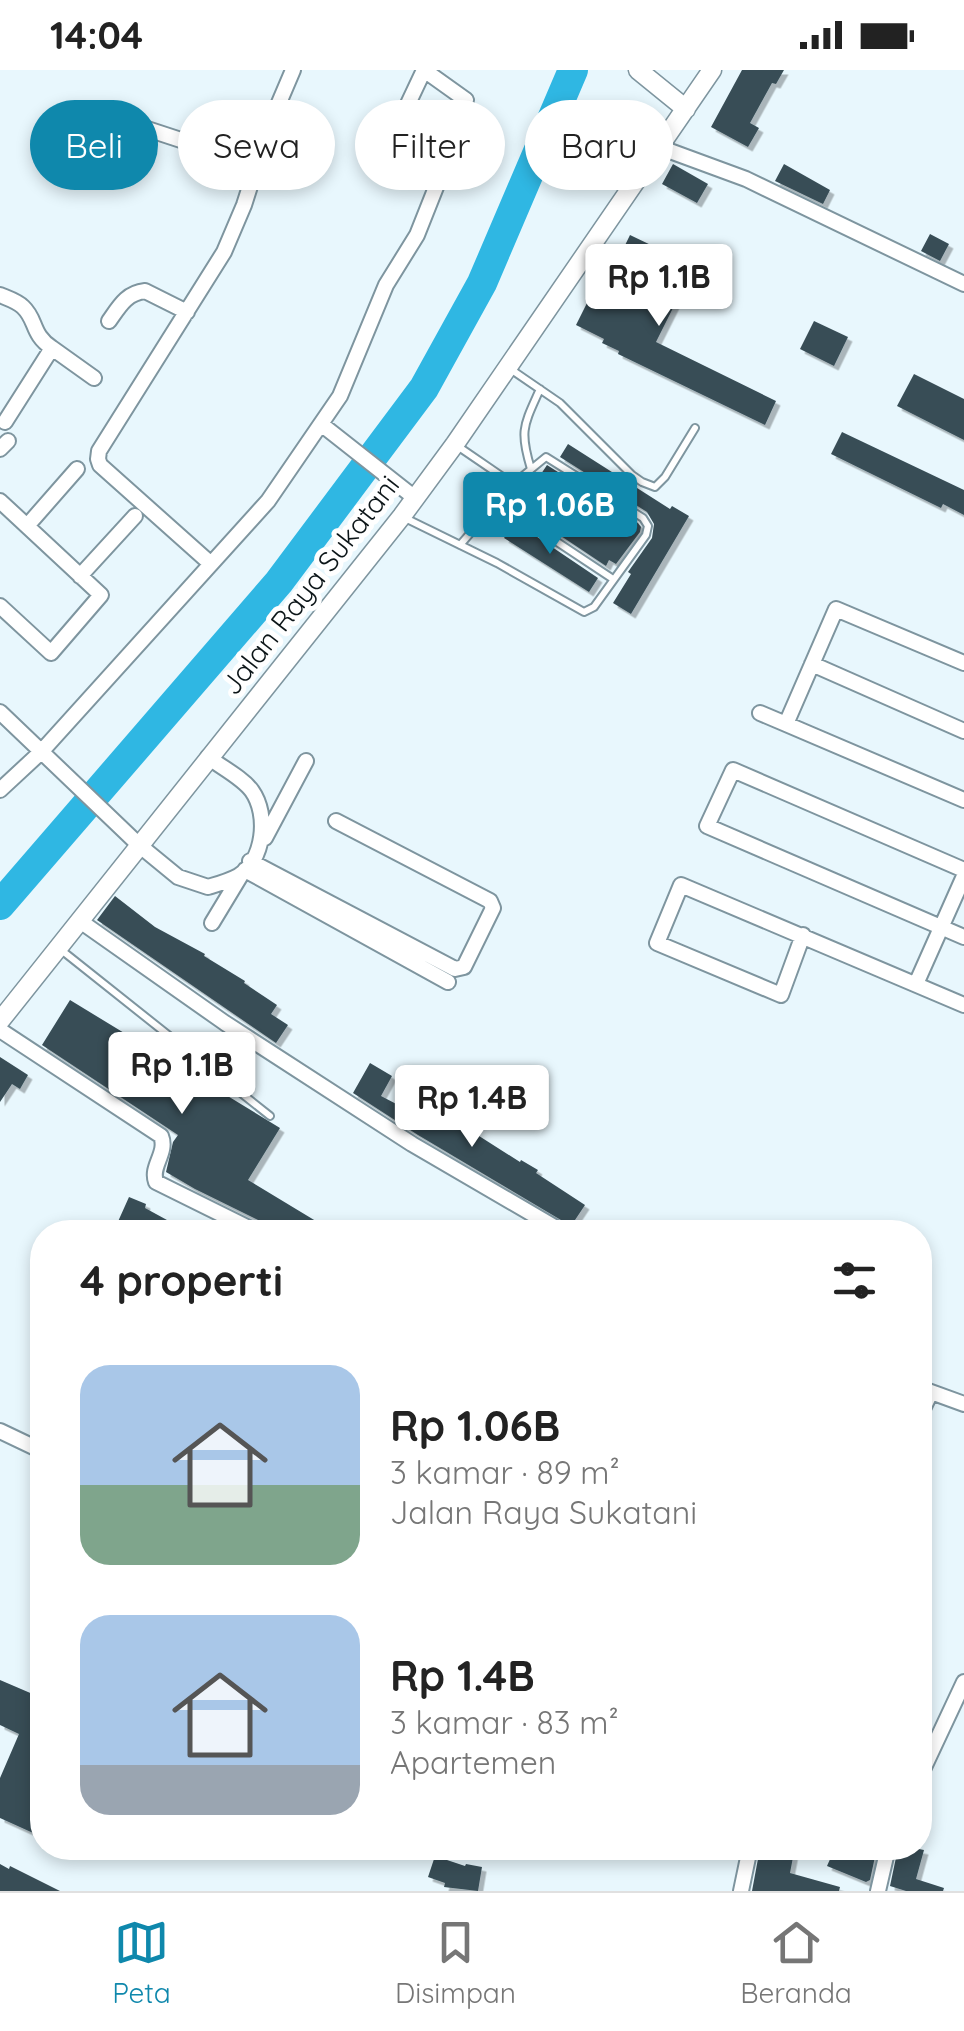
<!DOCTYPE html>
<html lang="id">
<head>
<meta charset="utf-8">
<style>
	body { margin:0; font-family:Quicksand,sans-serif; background:#f2f2f2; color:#222; height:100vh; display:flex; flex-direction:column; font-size:38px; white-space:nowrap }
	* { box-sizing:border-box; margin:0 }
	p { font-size:32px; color:#767676 }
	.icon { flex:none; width:55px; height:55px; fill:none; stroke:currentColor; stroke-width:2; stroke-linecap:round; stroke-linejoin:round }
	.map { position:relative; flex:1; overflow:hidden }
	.details { position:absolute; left:30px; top:1150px; width:902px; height:640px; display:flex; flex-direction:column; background:#fff; border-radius:40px; box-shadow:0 5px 15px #0003 }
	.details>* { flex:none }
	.banner { position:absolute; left:30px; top:30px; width:905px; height:90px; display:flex; gap:20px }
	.price { position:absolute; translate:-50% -85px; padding:0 22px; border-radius:10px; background:#fff; color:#222; font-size:32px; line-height:65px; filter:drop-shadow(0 2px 5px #0008) }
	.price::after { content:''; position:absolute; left:50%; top:60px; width:30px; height:22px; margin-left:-15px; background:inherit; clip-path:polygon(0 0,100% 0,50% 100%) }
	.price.on { background:#0f88ac; color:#fff }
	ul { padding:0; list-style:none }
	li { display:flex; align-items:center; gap:30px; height:250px; padding:0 50px }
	li span { display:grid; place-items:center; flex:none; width:280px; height:200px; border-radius:30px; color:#555 }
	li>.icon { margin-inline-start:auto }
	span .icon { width:120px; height:120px; fill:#fffc; stroke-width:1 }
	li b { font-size:42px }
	h2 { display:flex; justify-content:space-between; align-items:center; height:120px; padding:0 50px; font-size:42px }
	.tag { padding:0 35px; border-radius:45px; background:#fff; box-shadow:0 5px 15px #0003; font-size:35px; line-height:90px }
	.tag.on { background:#0f88ac; color:#fff }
	.status { display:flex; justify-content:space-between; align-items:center; height:70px; padding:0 50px; background:#fff; direction:ltr }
	.status svg { height:28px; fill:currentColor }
	.tabs { display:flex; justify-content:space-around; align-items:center; height:140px; border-top:2px solid #e0e0e0; background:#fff; font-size:28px; color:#767676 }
	.tabs a { display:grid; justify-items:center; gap:5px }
	.tabs .on { color:#0f88ac }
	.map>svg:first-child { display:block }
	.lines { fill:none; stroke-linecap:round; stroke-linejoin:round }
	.river { stroke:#2fb7e3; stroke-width:30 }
	.building { fill:#384e57; filter:url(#shadow) }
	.lane-casing { stroke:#7e959f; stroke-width:10 }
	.street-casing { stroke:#7e959f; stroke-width:18 }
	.secondary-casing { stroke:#7e959f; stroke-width:21 }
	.lane { stroke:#fff; stroke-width:6 }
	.street { stroke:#fff; stroke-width:14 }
	.secondary { stroke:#fff; stroke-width:18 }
	.labels { text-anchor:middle; stroke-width:10; stroke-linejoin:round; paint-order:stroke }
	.street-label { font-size:28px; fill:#0c1518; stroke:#fff }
</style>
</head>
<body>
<div class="status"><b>14:04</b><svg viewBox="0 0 49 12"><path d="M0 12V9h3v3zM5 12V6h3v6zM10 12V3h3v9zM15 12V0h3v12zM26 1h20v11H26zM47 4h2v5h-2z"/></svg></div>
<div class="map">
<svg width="964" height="1821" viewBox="0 0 964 1821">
	<defs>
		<filter id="shadow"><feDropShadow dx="4.5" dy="4.5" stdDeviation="0" flood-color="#0004"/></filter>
	</defs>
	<rect width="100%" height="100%" fill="#e8f7fd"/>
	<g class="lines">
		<path class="river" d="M 0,835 L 279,512 L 424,318 L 482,213 L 573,0"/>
	</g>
	<path class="building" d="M 742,0 L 784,0 L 776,14 L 772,13 L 750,53 L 759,58 L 748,77 L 711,57 Z
		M 673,94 L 708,114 L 697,133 L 662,114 Z
		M 784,94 L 830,120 L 823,134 L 775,111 Z
		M 930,164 L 949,174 L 940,191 L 921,181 Z
		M 630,165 L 678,188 L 663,218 L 679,226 L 656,272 L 776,331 L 765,355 L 618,284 L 619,281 L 602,273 L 604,269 L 576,255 L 587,233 L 595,237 Z
		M 814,251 L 848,267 L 834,296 L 800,279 Z
		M 914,304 L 964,329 L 964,370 L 897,336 Z
		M 842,362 L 964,420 L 964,445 L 943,434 L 941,438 L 831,384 Z
		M 568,374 L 670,439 L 672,436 L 689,446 L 631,544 L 613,533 L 631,504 L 628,502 L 652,468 L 654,454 L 647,442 L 560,387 Z
		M 547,395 L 638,453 L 641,457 L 640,462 L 616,494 L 609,490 L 606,496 L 522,440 L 525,436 L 521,434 Z
		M 515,452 L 598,508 L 589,522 L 504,468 Z
		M 115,826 L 155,857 L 205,884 L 204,886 L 245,911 L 244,913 L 277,935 L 271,944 L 288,955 L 276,973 L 97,850 Z
		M 70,930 L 280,1058 L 248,1110 L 334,1162 L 268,1162 L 262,1152 L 195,1119 L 166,1102 L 173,1072 L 178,1065 L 42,975 Z
		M 0,987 L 28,1005 L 20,1019 L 12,1014 L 0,1032 Z
		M 370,993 L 392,1006 L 381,1026 L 425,1049 L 431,1038 L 454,1050 L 520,1092 L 521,1090 L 538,1100 L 536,1103 L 585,1135 L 571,1156 L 418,1065 L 353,1023 Z
		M 129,1127 L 146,1134 L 145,1138 L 189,1162 L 131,1162 L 116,1156 Z
		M 0,1610 L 42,1628 L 42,1767 L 0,1748 L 0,1708 L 19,1664 L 0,1655 Z
		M 760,1778 L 794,1782 L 790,1803 L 840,1817 L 839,1821 L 752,1821 Z
		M 835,1778 L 866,1778 L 876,1782 L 870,1810 L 866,1812 L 827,1796 Z
		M 898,1778 L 914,1778 L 924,1780 L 916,1809 L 944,1818 L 943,1821 L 906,1821 L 890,1816 Z
		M 435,1786 L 465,1796 L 466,1794 L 482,1797 L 478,1821 L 444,1817 L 445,1813 L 428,1807 Z
		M 0,1794 L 9,1799 L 10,1796 L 60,1821 L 0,1821 Z"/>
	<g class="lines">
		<defs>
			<path id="lane" d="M 509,298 L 560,333 L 632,405 L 642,412 L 655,417 L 665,407 L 695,358
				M 456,375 L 513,414
				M 531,399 C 519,360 524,355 540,319
				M 497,432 L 613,509
				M 403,447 L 497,493 L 584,542 L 594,537 L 646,465 L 648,456 L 643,448 L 546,387 L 513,414 L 460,475
				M 60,879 L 270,1046"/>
			<path id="street" d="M 129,53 L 257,95
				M 382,73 L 407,36 L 424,0 L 466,30
				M 659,77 L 746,109 L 964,214
				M 0,225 C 7,228 17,231 23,237 C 37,250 31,264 52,278 L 5,352
				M 109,251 C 119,237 126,223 145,221 L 187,242
				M 52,278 L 94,308
				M 321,354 L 415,428
				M 0,379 L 8,371
				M 0,431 L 101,525 L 51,583 L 0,536
				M 27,456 L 77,399
				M 211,494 L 100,395 L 98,389 L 99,381 L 224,182 L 244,135 L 270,54 L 293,0
				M 80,506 L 135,446
				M 964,593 L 836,539 L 786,654 L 964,730
				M 812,594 L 964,661
				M 0,642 L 139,775 L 178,807 L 208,817 C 218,814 229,811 238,806 C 264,791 269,745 252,721 C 243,708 221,697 208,687
				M 760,643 L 786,654
				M 0,720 L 41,682 L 268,431 L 340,326 L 386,215 L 417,165 L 444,97 L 444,93 L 424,77
				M 265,768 L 306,691
				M 250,791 L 455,899 L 464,897 L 493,838 L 490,831 L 336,751
				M 245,800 L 448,912
				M 964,800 L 733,700 L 707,756 L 964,867
				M 80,851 L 225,953 L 412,1074 L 563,1162
				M 212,853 L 241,805
				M 803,865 L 781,925 L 657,873 L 681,815 L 964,935
				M 916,914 L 964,806
				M 0,960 L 161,1066 C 168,1083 150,1096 156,1112 L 257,1162
				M 920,1318 L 964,1334
				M 920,1345 L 931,1322
				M 0,1361 L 42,1381
				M 920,1706 L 964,1612
				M 741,1821 L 750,1778
				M 878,1821 L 888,1778"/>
			<path id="secondary" d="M 638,0 L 686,39
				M 0,951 L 402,446 L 455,374 L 712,0"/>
		</defs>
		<use href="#lane" class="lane-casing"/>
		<use href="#street" class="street-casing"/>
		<use href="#secondary" class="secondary-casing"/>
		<use href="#lane" class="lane"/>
		<use href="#street" class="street"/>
		<use href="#secondary" class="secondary"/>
	</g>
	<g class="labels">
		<g class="street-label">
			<text transform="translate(310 515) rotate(-52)" y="10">Jalan Raya Sukatani</text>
		</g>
	</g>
</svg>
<b class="price" style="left:659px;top:259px">Rp 1.1B</b>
<b class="price on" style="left:550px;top:487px">Rp 1.06B</b>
<b class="price" style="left:182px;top:1047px">Rp 1.1B</b>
<b class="price" style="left:472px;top:1080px">Rp 1.4B</b>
<div class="banner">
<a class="tag on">Beli</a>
<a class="tag">Sewa</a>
<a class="tag">Filter</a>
<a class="tag">Baru</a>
</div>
<section class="details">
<h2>4 properti<svg class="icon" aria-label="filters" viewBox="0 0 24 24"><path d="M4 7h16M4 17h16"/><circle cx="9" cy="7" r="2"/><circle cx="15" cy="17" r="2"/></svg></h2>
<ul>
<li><span style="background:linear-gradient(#a9c7e8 60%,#7fa58c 0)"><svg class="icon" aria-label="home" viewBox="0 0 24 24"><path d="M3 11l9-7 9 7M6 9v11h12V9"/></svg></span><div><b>Rp 1.06B</b><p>3 kamar · 89 m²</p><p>Jalan Raya Sukatani</p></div></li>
<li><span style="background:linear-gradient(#a9c7e8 75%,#9aa5b1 0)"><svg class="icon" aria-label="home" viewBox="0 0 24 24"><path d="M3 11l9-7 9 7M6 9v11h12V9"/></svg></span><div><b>Rp 1.4B</b><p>3 kamar · 83 m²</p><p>Apartemen</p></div></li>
</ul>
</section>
</div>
<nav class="tabs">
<a class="on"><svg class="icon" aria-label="map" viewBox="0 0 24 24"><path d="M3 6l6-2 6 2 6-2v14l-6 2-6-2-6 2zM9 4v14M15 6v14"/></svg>Peta</a>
<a><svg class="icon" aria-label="saved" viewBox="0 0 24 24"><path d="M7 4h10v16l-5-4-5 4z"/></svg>Disimpan</a>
<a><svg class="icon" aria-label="home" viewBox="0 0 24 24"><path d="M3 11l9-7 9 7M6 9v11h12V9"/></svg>Beranda</a>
</nav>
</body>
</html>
